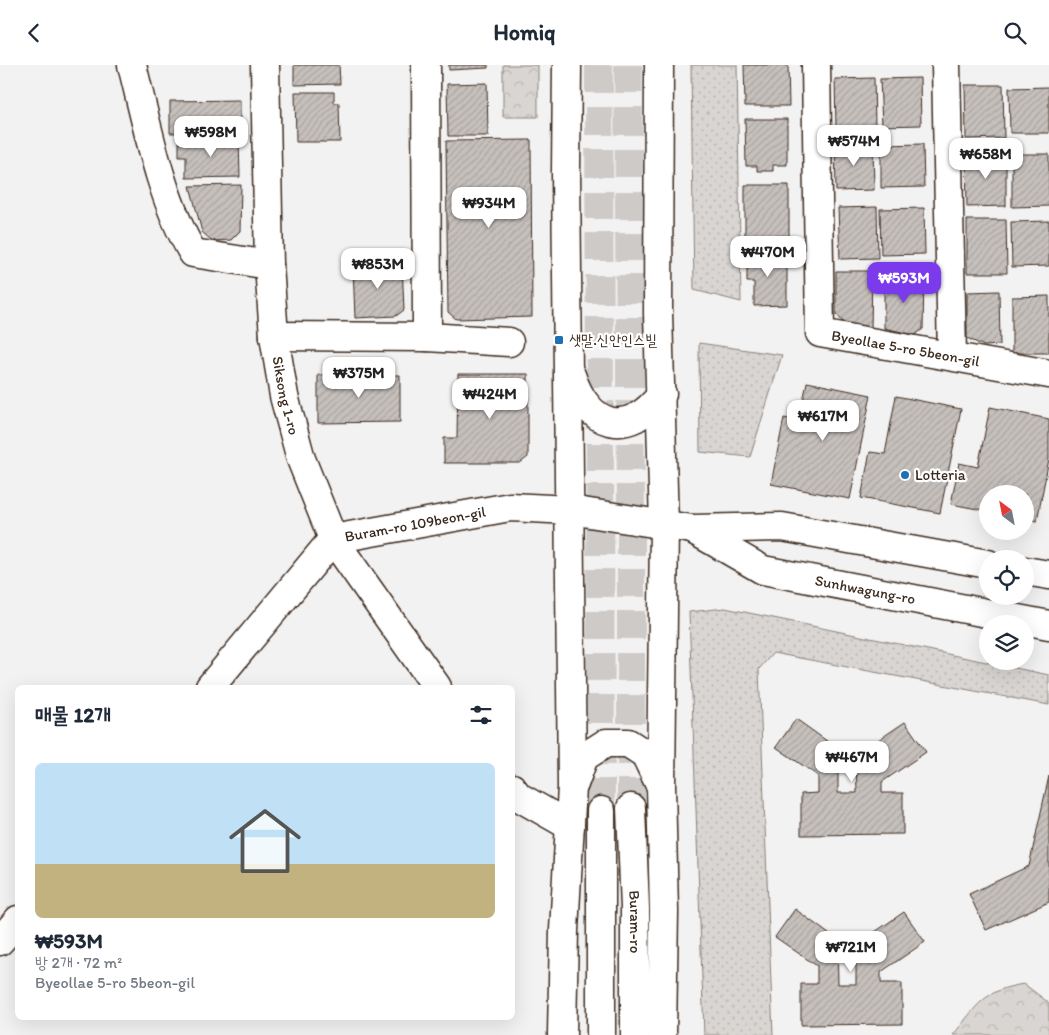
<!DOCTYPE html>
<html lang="ko">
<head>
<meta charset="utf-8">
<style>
	body { margin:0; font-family:Itim,"Poor Story",sans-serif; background:#f2f2f3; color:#1f2937; height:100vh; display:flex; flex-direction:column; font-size:19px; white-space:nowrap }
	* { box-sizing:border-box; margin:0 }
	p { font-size:16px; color:#747a83 }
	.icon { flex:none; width:28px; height:28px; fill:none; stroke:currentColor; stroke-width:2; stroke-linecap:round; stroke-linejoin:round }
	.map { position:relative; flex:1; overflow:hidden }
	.panel { position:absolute; left:15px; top:620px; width:500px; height:335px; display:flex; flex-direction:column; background:#fff; border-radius:8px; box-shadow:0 5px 20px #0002 }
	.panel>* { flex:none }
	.needle { width:32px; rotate:328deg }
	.buttons { position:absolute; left:979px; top:420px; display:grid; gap:10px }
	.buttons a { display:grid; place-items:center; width:55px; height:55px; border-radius:50%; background:#fff; box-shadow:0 5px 20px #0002; font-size:25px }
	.price { position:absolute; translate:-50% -42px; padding:0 11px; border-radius:10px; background:#fff; color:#222; font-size:16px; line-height:32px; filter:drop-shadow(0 1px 2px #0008) }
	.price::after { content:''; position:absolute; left:50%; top:30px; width:15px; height:11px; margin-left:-8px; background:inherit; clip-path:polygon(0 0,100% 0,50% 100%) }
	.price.on { background:#7c3aed; color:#fff }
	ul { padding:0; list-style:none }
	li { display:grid; align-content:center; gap:10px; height:265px; padding:0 20px }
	li span { display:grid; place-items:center; height:155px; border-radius:8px; color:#555 }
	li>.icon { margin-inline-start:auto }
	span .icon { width:90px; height:90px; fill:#fffc; stroke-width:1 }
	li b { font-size:21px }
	h2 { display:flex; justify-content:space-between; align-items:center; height:60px; padding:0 20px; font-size:21px }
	header { display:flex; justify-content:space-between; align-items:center; height:65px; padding:0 20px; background:#fff; font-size:22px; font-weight:700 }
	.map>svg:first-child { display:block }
	.grass { fill:url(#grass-dots); stroke:#8a8078 }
	.forest { fill:url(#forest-crowns); stroke:#8a8078 }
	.building { fill:url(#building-hatch); stroke:#3b2a1e }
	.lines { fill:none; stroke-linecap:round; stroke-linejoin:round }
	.minor-tunnel { stroke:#cecac8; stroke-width:28; stroke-dasharray:28 14; stroke-linecap:butt }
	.minor-casing { stroke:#3b2a1e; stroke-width:31 }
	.minor { stroke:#fff; stroke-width:28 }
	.poi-dot { fill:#1f6fb2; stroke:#fff; stroke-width:2 }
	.labels { text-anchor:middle; stroke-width:4.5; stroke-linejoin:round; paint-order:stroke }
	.poi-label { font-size:15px; fill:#3b2a1e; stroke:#fff; text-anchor:start }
	.street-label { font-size:15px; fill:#3b2a1e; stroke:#fff }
</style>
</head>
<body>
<header><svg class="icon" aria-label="back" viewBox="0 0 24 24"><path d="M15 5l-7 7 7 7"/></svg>Homiq<svg class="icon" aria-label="search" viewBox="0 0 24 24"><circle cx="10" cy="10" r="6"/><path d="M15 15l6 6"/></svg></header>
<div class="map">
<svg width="1049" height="970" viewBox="0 0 1049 970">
	<defs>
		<pattern id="grass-dots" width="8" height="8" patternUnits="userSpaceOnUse" patternTransform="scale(1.25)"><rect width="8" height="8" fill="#d8d5d2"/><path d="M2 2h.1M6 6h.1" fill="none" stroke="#bab7b4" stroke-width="1.8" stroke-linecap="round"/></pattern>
		<pattern id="forest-crowns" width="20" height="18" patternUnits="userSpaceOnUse" patternTransform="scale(1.25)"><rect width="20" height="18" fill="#d8d5d2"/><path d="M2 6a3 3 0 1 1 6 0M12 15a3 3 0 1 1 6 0" fill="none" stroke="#bab7b4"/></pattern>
		<pattern id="building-hatch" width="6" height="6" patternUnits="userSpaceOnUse" patternTransform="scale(1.25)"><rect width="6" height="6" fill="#c6c0bd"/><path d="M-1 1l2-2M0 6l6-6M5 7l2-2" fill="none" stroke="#aba5a2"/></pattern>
	</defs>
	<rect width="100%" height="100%" fill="#f3f2f2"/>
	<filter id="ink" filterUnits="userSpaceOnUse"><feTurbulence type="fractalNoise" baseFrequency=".02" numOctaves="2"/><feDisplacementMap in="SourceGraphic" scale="10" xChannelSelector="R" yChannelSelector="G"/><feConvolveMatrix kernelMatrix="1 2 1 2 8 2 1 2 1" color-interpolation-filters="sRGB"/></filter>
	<g filter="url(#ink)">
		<path class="grass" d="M 691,0 L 737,0 L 741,237 L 694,225 Z
			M 699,278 L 782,290 L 750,392 L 700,387 Z
			M 725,543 L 1049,610 L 1049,640 L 773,588 L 759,604 L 773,970 L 704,970 L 689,547 Z"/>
		<path class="forest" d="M 503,0 L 538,0 L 538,52 L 503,52 Z
			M 1024,919 L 1049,938 L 1049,970 L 953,970 C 977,941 983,925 1024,919 Z"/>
		<path class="building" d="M 294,0 L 339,0 L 340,19 L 294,20 Z
			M 449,0 L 488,0 L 488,3 L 449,5 Z
			M 744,0 L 788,0 L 789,41 L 745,41 Z
			M 874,13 L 875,61 L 836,63 L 835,14 Z
			M 920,13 L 921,60 L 882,61 L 880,14 Z
			M 487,18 L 488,71 L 448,71 L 447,19 Z
			M 965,20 L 1003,20 L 1004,73 L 966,74 Z
			M 1049,22 L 1049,68 L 1010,68 L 1009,23 Z
			M 295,27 L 334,27 L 334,38 L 339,38 L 340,77 L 296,77 Z
			M 240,35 L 240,66 L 170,68 L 170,36 Z
			M 745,54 L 787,54 L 787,100 L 773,100 L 773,106 L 757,106 L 757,101 L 746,101 Z
			M 239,74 L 240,112 L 186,113 L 186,91 L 179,91 L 179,75 Z
			M 531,75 L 532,252 L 456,254 L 448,247 L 446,76 Z
			M 873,77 L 874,125 L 836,126 L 835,78 Z
			M 923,79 L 924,122 L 881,123 L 881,80 Z
			M 1006,88 L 1006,141 L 967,142 L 966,89 Z
			M 1012,89 L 1049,89 L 1049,141 L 1012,142 Z
			M 241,120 L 240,166 L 231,175 L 212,176 L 202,167 L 190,121 Z
			M 745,120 L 789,120 L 789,171 L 745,171 Z
			M 877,142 L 878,193 L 840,194 L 838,143 Z
			M 924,143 L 925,189 L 881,190 L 880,144 Z
			M 967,155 L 1006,155 L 1007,208 L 967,208 Z
			M 1049,156 L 1049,201 L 1012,202 L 1011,157 Z
			M 747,187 L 787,187 L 787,240 L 754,241 L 754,217 L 747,217 Z
			M 402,198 L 404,245 L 396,251 L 355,253 L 353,201 Z
			M 836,206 L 872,206 L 871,263 L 844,258 L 836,249 Z
			M 924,211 L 923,264 L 915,270 L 884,263 L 884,212 Z
			M 999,226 L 1000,280 L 984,281 L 967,273 L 967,227 Z
			M 1049,231 L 1049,288 L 1012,288 L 1012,232 Z
			M 458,309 L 528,309 L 528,392 L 520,398 L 444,398 L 444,373 L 457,373 Z
			M 318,310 L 400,310 L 400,357 L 318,358 Z
			M 807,317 L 871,330 L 850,434 L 771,419 L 784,353 L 799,356 Z
			M 896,331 L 961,344 L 940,448 L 861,433 L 870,387 L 885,389 Z
			M 990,342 L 1049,354 L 1049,394 L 1037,456 L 1025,453 L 1025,429 L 988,429 L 988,446 L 951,439 L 959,398 L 978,402 Z
			M 796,654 L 838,684 L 838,728 L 857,728 L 856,690 L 905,657 L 926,687 L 882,717 L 882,728 L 903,728 L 903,769 L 801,770 L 801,729 L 818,728 L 818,711 L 776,682 Z
			M 1049,711 L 1049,837 L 986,865 L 969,829 L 1029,801 Z
			M 795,844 L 837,875 L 838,919 L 856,919 L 856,880 L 904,847 L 925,877 L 881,907 L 881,918 L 902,918 L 902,959 L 801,960 L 801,919 L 817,919 L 817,901 L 775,872 Z"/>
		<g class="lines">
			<path class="minor-tunnel" d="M 599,0 L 601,746
				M 628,0 L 631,453 L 631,743"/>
			<defs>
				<g id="minor">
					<path d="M 132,0 C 147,60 161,135 193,188 L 269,200"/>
					<path id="s1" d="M 265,0 L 269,200 L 274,271 L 284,331 L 301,394 L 333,474 L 437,622"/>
					<path d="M 426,0 L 427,272"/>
					<path d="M 659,0 L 658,248 L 664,460 L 661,722 L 664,846 L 662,970"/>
					<path id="s2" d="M 816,0 L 820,268 L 1049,309"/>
					<path d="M 946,0 L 952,291"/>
					<path d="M 274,271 L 427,272 L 509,277"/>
					<path d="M 571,310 C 588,362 627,375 662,329"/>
					<path id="s3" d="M 692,464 L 763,505 L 1049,560"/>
					<path d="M 1025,506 L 1049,510"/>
					<path id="s4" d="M 210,622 L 333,474 L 510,442 L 570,445 L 692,464 L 782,462 L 988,499"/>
					<path d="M 574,719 L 584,692 L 606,678 L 628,678 L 645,689 L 660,720"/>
					<path d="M 512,723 L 519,732 L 570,761"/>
					<path id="s5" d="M 631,743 L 635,844 L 635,970"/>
					<path d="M 0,876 L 18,855"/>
					<path d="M 562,970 L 564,865 L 572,722 L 566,106 L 567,0"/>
					<path d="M 601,970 L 601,746"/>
				</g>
			</defs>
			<use href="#minor" class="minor-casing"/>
			<use href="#minor" class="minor"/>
		</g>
	</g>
	<g class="poi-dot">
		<rect x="554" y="270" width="10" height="10" rx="2.5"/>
		<circle cx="905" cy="410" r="5"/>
	</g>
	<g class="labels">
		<g class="poi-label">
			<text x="569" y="280">샛말.신안인스빌</text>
			<text x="915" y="415">Lotteria</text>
		</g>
		<g class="street-label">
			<text dy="5" stroke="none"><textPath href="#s2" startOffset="355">Byeollae 5-ro 5beon-gil</textPath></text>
			<text dy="5" stroke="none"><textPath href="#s1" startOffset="332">Siksong 1-ro</textPath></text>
			<text dy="5" stroke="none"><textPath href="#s4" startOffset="276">Buram-ro 109beon-gil</textPath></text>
			<text dy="5" stroke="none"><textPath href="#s3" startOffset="186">Sunhwagung-ro</textPath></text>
			<text dy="5" stroke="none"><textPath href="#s5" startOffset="114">Buram-ro</textPath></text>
		</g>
	</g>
</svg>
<div class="buttons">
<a><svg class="needle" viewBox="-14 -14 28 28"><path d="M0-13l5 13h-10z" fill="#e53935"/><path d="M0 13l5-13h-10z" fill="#747a83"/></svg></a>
<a><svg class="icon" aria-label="locate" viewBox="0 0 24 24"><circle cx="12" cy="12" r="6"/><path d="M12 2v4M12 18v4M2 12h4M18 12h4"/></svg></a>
<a><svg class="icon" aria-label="layers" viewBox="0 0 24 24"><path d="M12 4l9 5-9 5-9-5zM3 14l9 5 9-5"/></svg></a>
</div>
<b class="price" style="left:211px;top:93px">₩598M</b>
<b class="price" style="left:854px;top:102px">₩574M</b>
<b class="price" style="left:986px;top:115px">₩658M</b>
<b class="price" style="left:489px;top:164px">₩934M</b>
<b class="price" style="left:768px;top:213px">₩470M</b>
<b class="price" style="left:378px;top:225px">₩853M</b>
<b class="price on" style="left:904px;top:239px">₩593M</b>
<b class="price" style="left:359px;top:334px">₩375M</b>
<b class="price" style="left:490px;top:355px">₩424M</b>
<b class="price" style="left:823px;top:377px">₩617M</b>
<b class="price" style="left:852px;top:718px">₩467M</b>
<b class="price" style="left:851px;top:908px">₩721M</b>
<section class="panel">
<h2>매물 12개<svg class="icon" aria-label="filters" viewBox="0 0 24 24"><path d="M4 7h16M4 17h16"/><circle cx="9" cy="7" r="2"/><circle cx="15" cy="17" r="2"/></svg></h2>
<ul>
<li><span style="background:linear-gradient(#bfe0f5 65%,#c2b280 0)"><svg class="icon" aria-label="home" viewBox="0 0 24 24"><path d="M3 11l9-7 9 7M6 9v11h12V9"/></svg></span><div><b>₩593M</b><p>방 2개 · 72 m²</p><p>Byeollae 5-ro 5beon-gil</p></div></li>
</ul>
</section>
</div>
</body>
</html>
